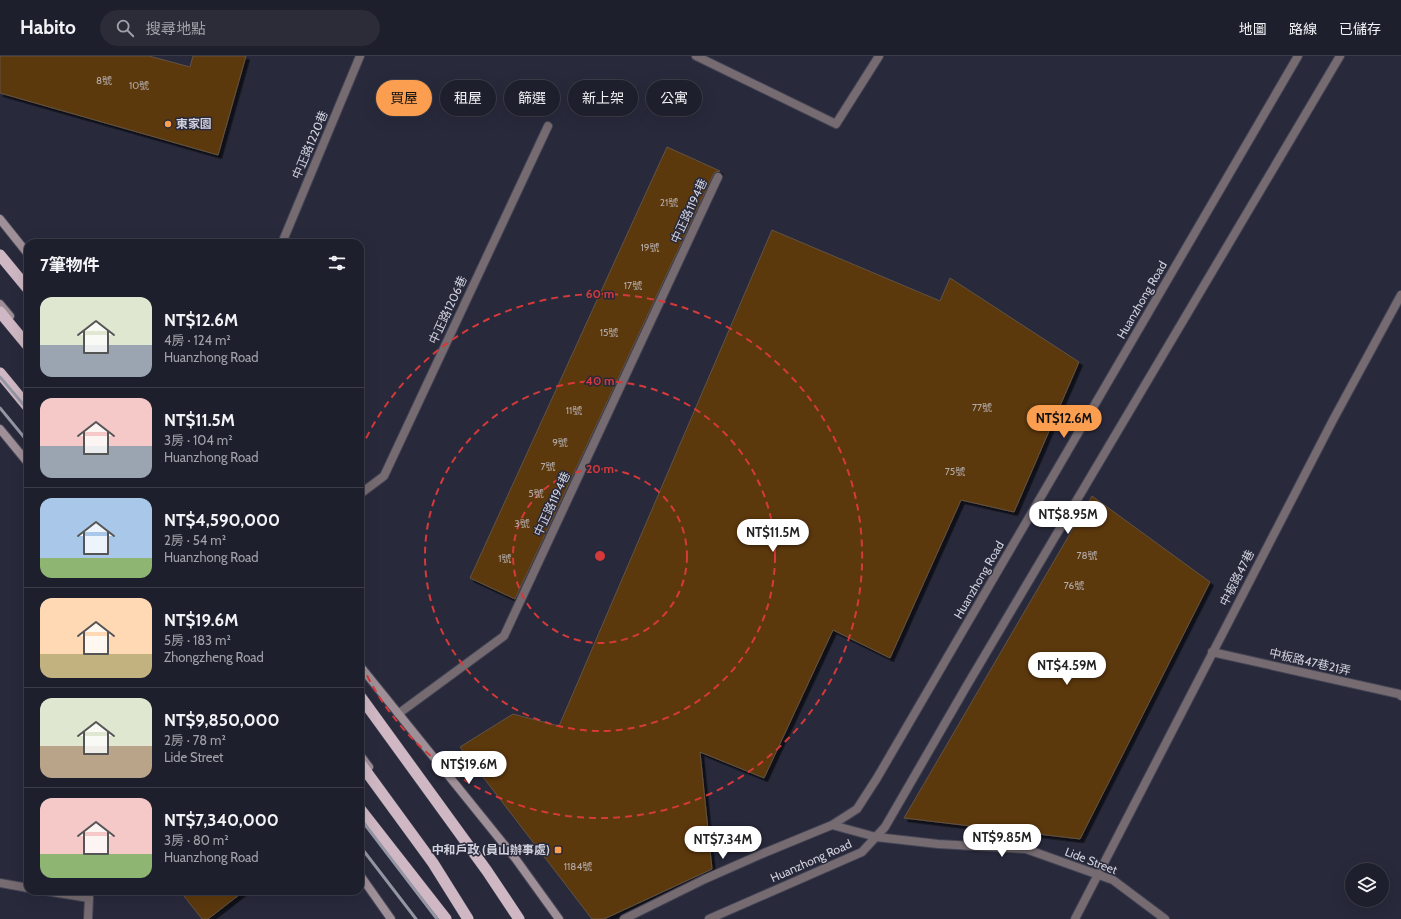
<!DOCTYPE html>
<html lang="zh-TW">
<head>
<meta charset="utf-8">
<style>
	body { margin:0; font-family:Cabin,"Noto Sans TC",sans-serif; background:#2b2c38; color:#f1f3f6; height:100vh; display:flex; flex-direction:column; font-size:15px; white-space:nowrap }
	* { box-sizing:border-box; margin:0 }
	p { font-size:13px; color:#a1a2a9 }
	.icon { flex:none; width:22px; height:22px; fill:none; stroke:currentColor; stroke-width:2; stroke-linecap:round; stroke-linejoin:round }
	.map { position:relative; flex:1; overflow:hidden }
	.panel { position:absolute; left:24px; top:183px; width:340px; height:656px; display:flex; flex-direction:column; background:#1e1f2c; border-radius:12px; box-shadow:0 4px 16px #0002,0 0 0 1px #3c3d48 }
	.panel>* { flex:none }
	.hud { position:absolute; left:376px; top:24px; width:380px; height:36px; display:flex; gap:8px }
	.buttons { position:absolute; left:1345px; top:807px; display:grid; gap:8px }
	.buttons a { display:grid; place-items:center; width:44px; height:44px; border-radius:50%; background:#1e1f2c; box-shadow:0 4px 16px #0002,0 0 0 1px #3c3d48; font-size:20px }
	.price { position:absolute; translate:-50% -34px; padding:0 9px; border-radius:14px; background:#fff; color:#222; font-size:13px; line-height:26px; filter:drop-shadow(0 1px 2px #0008) }
	.price::after { content:''; position:absolute; left:50%; top:24px; width:12px; height:9px; margin-left:-6px; background:inherit; clip-path:polygon(0 0,100% 0,50% 100%) }
	.price.on { background:#fb9e50; color:#111 }
	ul { padding:0; list-style:none }
	li { display:flex; align-items:center; gap:12px; height:100px; padding:0 16px }
	li+li { border-top:1px solid #3c3d48 }
	li span { display:grid; place-items:center; flex:none; width:112px; height:80px; border-radius:12px; color:#555 }
	li>.icon { margin-inline-start:auto }
	span .icon { width:48px; height:48px; fill:#fffc; stroke-width:1 }
	li b { font-size:17px }
	h2 { display:flex; justify-content:space-between; align-items:center; height:48px; padding:0 16px; font-size:17px }
	.chip { padding:0 14px; border-radius:18px; background:#1e1f2c; box-shadow:0 4px 16px #0002,0 0 0 1px #3c3d48; font-size:14px; line-height:36px }
	.chip.on { background:#fb9e50; color:#111 }
	header { display:flex; align-items:center; gap:24px; box-sizing:border-box; height:56px; padding:0 20px; background:#1e1f2c; border-bottom:1px solid #3c3d48 }
	header strong { font-size:19px }
	nav { display:flex; gap:22px; margin-inline-start:auto; font-size:14px }
	.search { width:280px; height:36px; background:#2b2c38; display:flex; align-items:center; gap:10px; box-sizing:border-box; padding:0 14px; border-radius:22px; color:#a1a2a9; font-size:15px }
	.map>svg:first-child { display:block }
	.building { fill:#5b380c; stroke:#635343; filter:url(#shadow) }
	.lines { fill:none; stroke-linecap:round; stroke-linejoin:round }
	.service-casing { stroke:#434455; stroke-width:10 }
	.minor-casing { stroke:#434455; stroke-width:10 }
	.secondary-casing { stroke:#434455; stroke-width:10 }
	.trunk-casing { stroke:#434455; stroke-width:12 }
	.service { stroke:#756b70; stroke-width:8 }
	.minor { stroke:#756b70; stroke-width:8 }
	.secondary { stroke:#9f8f97; stroke-width:8 }
	.trunk { stroke:#cfb8c3; stroke-width:11 }
	.rail { stroke:#9596a4; stroke-width:3 }
	.ring { fill:none; stroke:#d5393a; stroke-width:2; stroke-dasharray:7 5 }
	.poi-dot { fill:#fb9e50; stroke:#28293b; stroke-width:1.5 }
	.labels { text-anchor:middle; stroke-width:3; stroke-linejoin:round; paint-order:stroke }
	.number-label { font-size:10px; fill:#b3aba9 }
	.poi-label { font-size:12px; font-weight:bold; fill:#d0d1dd; stroke:#28293b; text-anchor:start }
	.street-label { font-size:12px; fill:#d0d1dd; stroke:#28293b }
	.centre { fill:#d5393a; stroke:#28293b; stroke-width:2 }
	.ring-label { font-size:12px; text-anchor:middle; font-weight:bold; fill:#d5393a; stroke:#28293b; stroke-width:3; stroke-linejoin:round; paint-order:stroke }
</style>
</head>
<body>
<header>
<strong>Habito</strong>
<div class="search"><svg class="icon" aria-label="search" viewBox="0 0 24 24"><circle cx="10" cy="10" r="6"/><path d="M15 15l6 6"/></svg>搜尋地點</div>
<nav><a>地圖</a><a>路線</a><a>已儲存</a></nav>
</header>
<div class="map">
<svg width="1401" height="863" viewBox="0 0 1401 863">
	<defs>
		<filter id="shadow"><feDropShadow dx="3.5" dy="3.5" stdDeviation="0" flood-color="#0009"/></filter>
	</defs>
	<rect width="100%" height="100%" fill="#28293b"/>
	<path class="building" d="M 0,0 L 149,0 L 190,11 L 193,0 L 246,0 L 218,99 L 0,37 Z
		M 667,91 L 720,115 L 715,116 L 713,119 L 515,543 L 470,522 Z
		M 772,174 L 940,245 L 950,222 L 1079,306 L 1014,456 L 961,444 L 890,602 L 833,574 L 764,722 L 700,696 L 712,813 L 604,863 L 592,863 L 460,691 L 513,658 L 559,670 Z
		M 1092,440 L 1210,526 L 1080,783 L 904,762 Z
		M 180,835 L 244,835 L 208,863 L 202,863 Z"/>
	<g class="lines">
		<defs>
			<path id="service" d="M 696,0 L 836,68 L 879,0
				M 282,187 L 360,0
				M 360,438 L 384,420 L 548,70
				M 1212,596 L 1399,638 L 1401,640
				M 398,658 L 504,580 L 718,121
				M 0,827 L 28,832
				M 46,835 L 89,842 L 88,863
				M 1075,863 L 1333,364 L 1401,239"/>
			<path id="minor" d="M 832,769 L 876,781 L 938,788 L 1026,793 L 1113,824 L 1165,863
				M 624,863 L 705,823 L 764,797 L 832,769 L 857,753 L 877,722 L 1298,0
				M 709,863 L 862,796 L 885,771 L 966,631 L 1340,0"/>
			<path id="secondary" d="M 0,163 L 28,198
				M 0,248 L 10,260
				M 0,373 L 28,407
				M 360,610 L 515,802 L 559,863
				M 360,699 L 369,711
				M 360,819 L 391,863"/>
			<path id="trunk" d="M 0,199 L 28,233
				M 0,256 L 28,290
				M 0,317 L 28,351
				M 360,640 L 487,815 L 519,863
				M 360,707 L 433,807 L 468,863
				M 360,753 L 446,863"/>
		</defs>
		<use href="#service" class="service-casing"/>
		<use href="#minor" class="minor-casing"/>
		<use href="#secondary" class="secondary-casing"/>
		<use href="#trunk" class="trunk-casing"/>
		<use href="#service" class="service"/>
		<use href="#minor" class="minor"/>
		<use href="#secondary" class="secondary"/>
		<use href="#trunk" class="trunk"/>
		<path class="rail" d="M 0,321 L 28,354
			M 0,352 L 28,386
			M 360,762 L 437,863
			M 360,790 L 416,863"/>
	</g>
	<g class="ring">
		<circle cx="600" cy="500" r="87"/>
		<circle cx="600" cy="500" r="175"/>
		<path d="M361 393A262 262 0 1 1 361 607"/>
	</g>
	<g class="poi-dot">
		<circle cx="168" cy="68" r="4"/>
		<rect x="554" y="790" width="8" height="8" rx="2"/>
	</g>
	<g class="labels">
		<g class="number-label">
			<text x="104" y="28">8號</text>
			<text x="139" y="33">10號</text>
			<text x="669" y="150">21號</text>
			<text x="650" y="195">19號</text>
			<text x="633" y="233">17號</text>
			<text x="609" y="280">15號</text>
			<text x="982" y="355">77號</text>
			<text x="574" y="358">11號</text>
			<text x="560" y="390">9號</text>
			<text x="548" y="414">7號</text>
			<text x="955" y="419">75號</text>
			<text x="536" y="441">5號</text>
			<text x="522" y="471">3號</text>
			<text x="1087" y="503">78號</text>
			<text x="505" y="506">1號</text>
			<text x="1074" y="533">76號</text>
			<text x="578" y="814">1184號</text>
		</g>
		<g class="poi-label">
			<text x="176" y="72">東家園</text>
			<text x="550" y="798" text-anchor="end">中和戶政 (員山辦事處)</text>
		</g>
		<g class="street-label">
			<text transform="translate(310 89) rotate(-67)" y="4">中正路1220巷</text>
			<text transform="translate(689 155) rotate(-65)" y="4">中正路1194巷</text>
			<text transform="translate(1142 244) rotate(-60)" y="4">Huanzhong Road</text>
			<text transform="translate(448 254) rotate(-65)" y="4">中正路1206巷</text>
			<text transform="translate(552 448) rotate(-65)" y="4">中正路1194巷</text>
			<text transform="translate(1237 522) rotate(-63)" y="4">中板路47巷</text>
			<text transform="translate(979 524) rotate(-60)" y="4">Huanzhong Road</text>
			<text transform="translate(1310 606) rotate(13)" y="4">中板路47巷21弄</text>
			<text transform="translate(811 805) rotate(-24)" y="4">Huanzhong Road</text>
			<text transform="translate(1091 805) rotate(21)" y="4">Lide Street</text>
		</g>
	</g>
	<circle cx="600" cy="500" r="6" class="centre"/>
	<g class="ring-label">
		<text x="600" y="242">60 m</text>
		<text x="600" y="329">40 m</text>
		<text x="600" y="417">20 m</text>
	</g>
</svg>
<div class="buttons">
<a><svg class="icon" aria-label="layers" viewBox="0 0 24 24"><path d="M12 4l9 5-9 5-9-5zM3 14l9 5 9-5"/></svg></a>
</div>
<b class="price on" style="left:1064px;top:383px">NT$12.6M</b>
<b class="price" style="left:1068px;top:479px">NT$8.95M</b>
<b class="price" style="left:773px;top:497px">NT$11.5M</b>
<b class="price" style="left:1067px;top:630px">NT$4.59M</b>
<b class="price" style="left:469px;top:729px">NT$19.6M</b>
<b class="price" style="left:1002px;top:802px">NT$9.85M</b>
<b class="price" style="left:723px;top:804px">NT$7.34M</b>
<div class="hud">
<a class="chip on">買屋</a>
<a class="chip">租屋</a>
<a class="chip">篩選</a>
<a class="chip">新上架</a>
<a class="chip">公寓</a>
</div>
<section class="panel">
<h2>7筆物件<svg class="icon" aria-label="filters" viewBox="0 0 24 24"><path d="M4 7h16M4 17h16"/><circle cx="9" cy="7" r="2"/><circle cx="15" cy="17" r="2"/></svg></h2>
<ul>
<li><span style="background:linear-gradient(#dfe7d0 60%,#9aa5b1 0)"><svg class="icon" aria-label="home" viewBox="0 0 24 24"><path d="M3 11l9-7 9 7M6 9v11h12V9"/></svg></span><div><b>NT$12.6M</b><p>4房 · 124 m²</p><p>Huanzhong Road</p></div></li>
<li><span style="background:linear-gradient(#f6c9c9 60%,#9aa5b1 0)"><svg class="icon" aria-label="home" viewBox="0 0 24 24"><path d="M3 11l9-7 9 7M6 9v11h12V9"/></svg></span><div><b>NT$11.5M</b><p>3房 · 104 m²</p><p>Huanzhong Road</p></div></li>
<li><span style="background:linear-gradient(#a9c7e8 75%,#8fb573 0)"><svg class="icon" aria-label="home" viewBox="0 0 24 24"><path d="M3 11l9-7 9 7M6 9v11h12V9"/></svg></span><div><b>NT$4,590,000</b><p>2房 · 54 m²</p><p>Huanzhong Road</p></div></li>
<li><span style="background:linear-gradient(#ffd9b3 70%,#c2b280 0)"><svg class="icon" aria-label="home" viewBox="0 0 24 24"><path d="M3 11l9-7 9 7M6 9v11h12V9"/></svg></span><div><b>NT$19.6M</b><p>5房 · 183 m²</p><p>Zhongzheng Road</p></div></li>
<li><span style="background:linear-gradient(#dfe7d0 60%,#b9a48a 0)"><svg class="icon" aria-label="home" viewBox="0 0 24 24"><path d="M3 11l9-7 9 7M6 9v11h12V9"/></svg></span><div><b>NT$9,850,000</b><p>2房 · 78 m²</p><p>Lide Street</p></div></li>
<li><span style="background:linear-gradient(#f6c9c9 70%,#8fb573 0)"><svg class="icon" aria-label="home" viewBox="0 0 24 24"><path d="M3 11l9-7 9 7M6 9v11h12V9"/></svg></span><div><b>NT$7,340,000</b><p>3房 · 80 m²</p><p>Huanzhong Road</p></div></li>
</ul>
</section>
</div>
</body>
</html>
